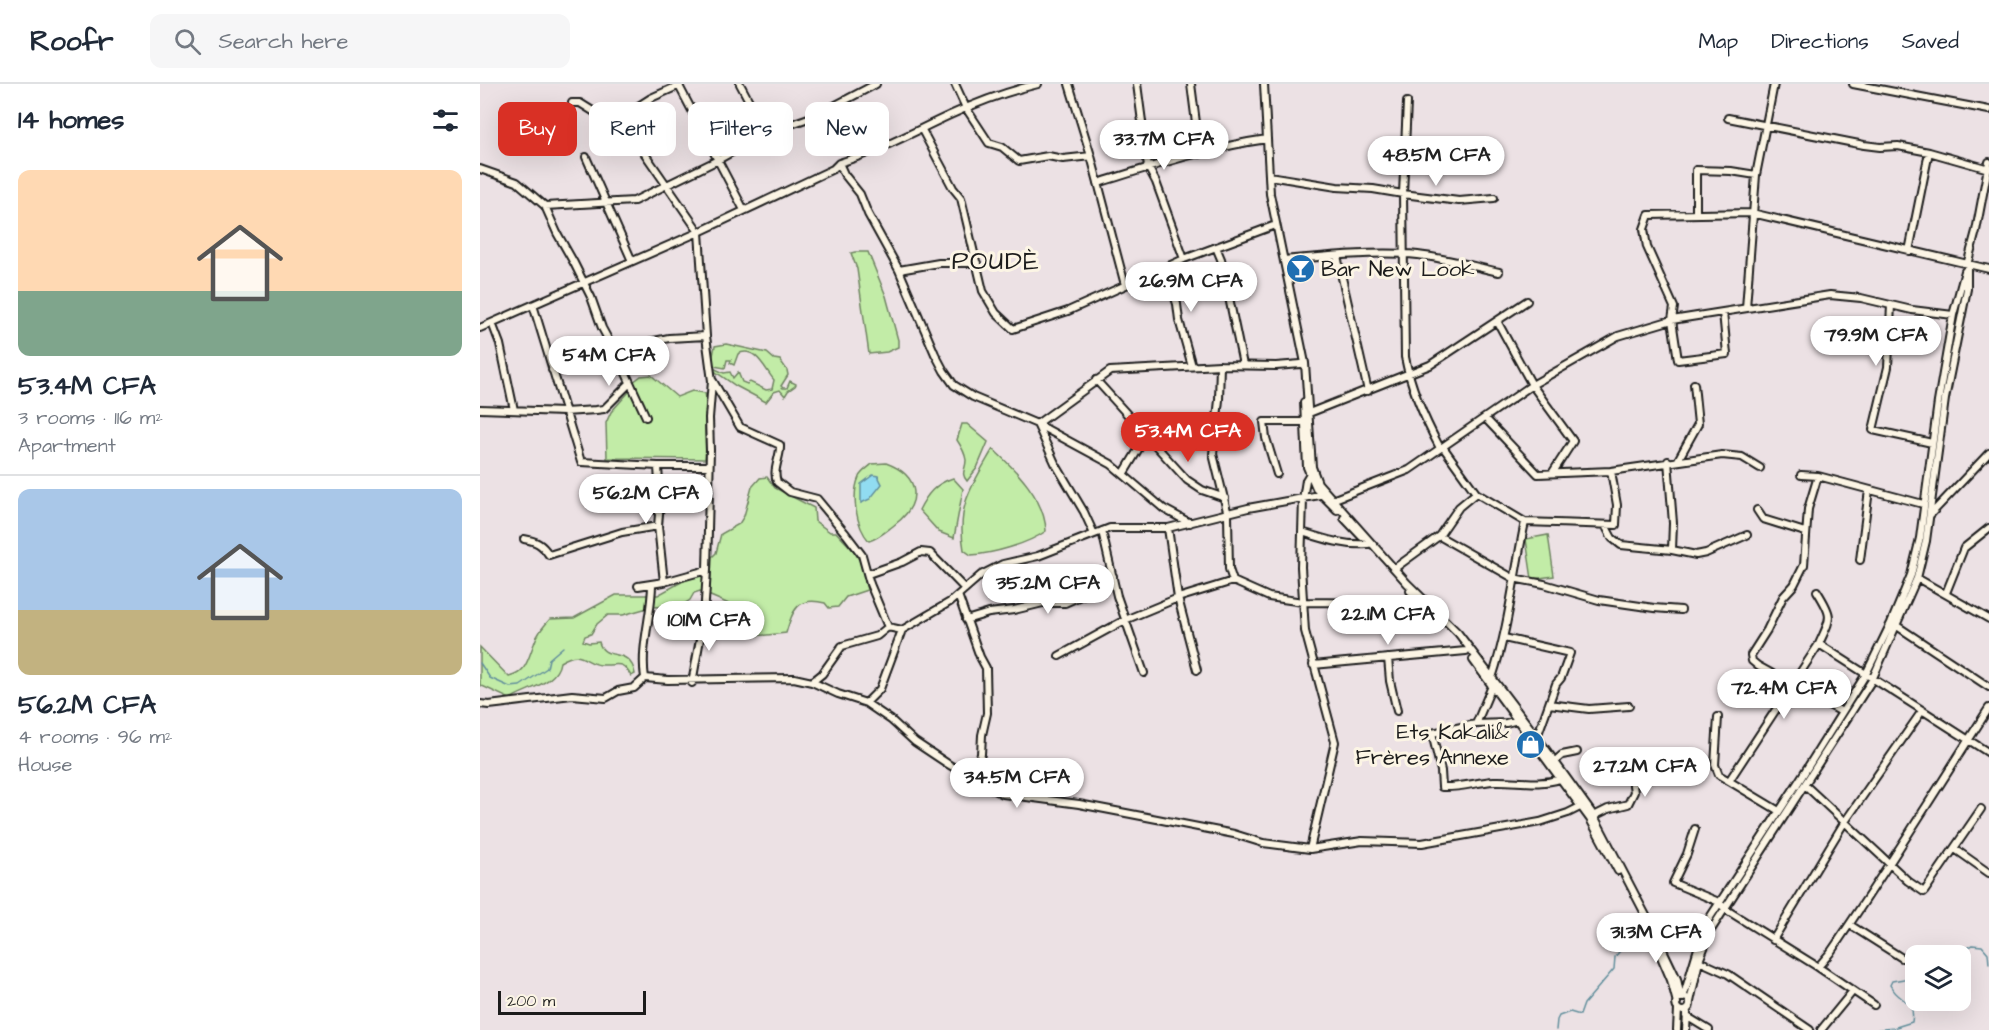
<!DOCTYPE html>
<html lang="en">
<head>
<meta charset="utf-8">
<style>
	body { margin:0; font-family:"Architects Daughter",sans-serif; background:#f6f6f7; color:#1f2937; height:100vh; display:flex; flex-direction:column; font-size:22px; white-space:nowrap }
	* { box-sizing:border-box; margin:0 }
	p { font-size:20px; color:#747a83 }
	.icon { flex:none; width:33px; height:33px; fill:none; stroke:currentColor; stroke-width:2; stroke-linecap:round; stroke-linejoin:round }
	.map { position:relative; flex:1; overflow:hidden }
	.drawer { display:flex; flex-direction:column; background:#fff; width:480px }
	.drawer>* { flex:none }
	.guide { position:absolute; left:18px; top:18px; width:570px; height:54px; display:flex; gap:12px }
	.fabs { position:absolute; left:1425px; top:861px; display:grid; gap:12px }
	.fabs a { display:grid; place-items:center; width:66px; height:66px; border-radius:12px; background:#fff; box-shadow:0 6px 24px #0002; font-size:30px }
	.scale { position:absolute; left:18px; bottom:15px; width:148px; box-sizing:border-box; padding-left:6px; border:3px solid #1c1c1c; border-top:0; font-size:16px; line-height:21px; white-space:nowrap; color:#1c1c1c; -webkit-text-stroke:4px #fcf5e5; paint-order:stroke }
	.price { position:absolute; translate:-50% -51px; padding:0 14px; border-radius:21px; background:#fff; color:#222; font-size:20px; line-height:39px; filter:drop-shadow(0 2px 3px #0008) }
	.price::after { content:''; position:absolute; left:50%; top:36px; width:18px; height:14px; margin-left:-9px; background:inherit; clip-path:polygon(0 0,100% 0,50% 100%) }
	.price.active { background:#d93025; color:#fff }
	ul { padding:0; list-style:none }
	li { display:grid; align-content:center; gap:12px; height:318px; padding:0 18px }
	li+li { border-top:2px solid #e0e1e3 }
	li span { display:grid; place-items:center; height:186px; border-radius:12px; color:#555 }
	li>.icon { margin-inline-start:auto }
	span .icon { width:108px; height:108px; fill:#fffc; stroke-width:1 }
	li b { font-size:26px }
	h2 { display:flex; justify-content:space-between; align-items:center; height:72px; padding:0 18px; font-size:26px }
	.chip { padding:0 21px; border-radius:12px; background:#fff; box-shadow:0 6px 24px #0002; font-size:21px; line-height:54px }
	.chip.active { background:#d93025; color:#fff }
	header { display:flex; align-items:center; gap:36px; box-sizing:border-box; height:84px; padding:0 30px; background:#fff; border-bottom:2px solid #e0e1e3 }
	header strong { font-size:28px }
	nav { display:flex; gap:33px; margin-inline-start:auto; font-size:21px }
	.search { width:420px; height:54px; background:#f6f6f7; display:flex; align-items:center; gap:15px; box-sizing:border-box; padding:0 21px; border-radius:12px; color:#747a83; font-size:22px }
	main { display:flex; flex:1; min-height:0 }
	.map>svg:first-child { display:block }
	.green { fill:#c2eca7; stroke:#6f8462; stroke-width:1.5 }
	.water { fill:#91dcf1; stroke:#628f9c; stroke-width:1.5 }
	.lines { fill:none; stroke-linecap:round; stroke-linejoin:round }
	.stream { stroke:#628f9c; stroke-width:1.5 }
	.street-casing { stroke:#1c1c1c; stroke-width:10 }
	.street { stroke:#fcf5e5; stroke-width:6 }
	.labels { text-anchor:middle; stroke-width:6; stroke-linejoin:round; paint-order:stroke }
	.poi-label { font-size:22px; fill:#1c1c1c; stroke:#fcf5e5; text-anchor:start }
	.quarter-label { font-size:26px; letter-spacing:1.5px; fill:#1c1c1c; stroke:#fcf5e5 }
</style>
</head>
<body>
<header>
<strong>Roofr</strong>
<div class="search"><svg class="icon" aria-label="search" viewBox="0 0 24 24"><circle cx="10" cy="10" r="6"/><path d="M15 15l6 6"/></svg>Search here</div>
<nav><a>Map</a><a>Directions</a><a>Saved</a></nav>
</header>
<main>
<section class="drawer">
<h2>14 homes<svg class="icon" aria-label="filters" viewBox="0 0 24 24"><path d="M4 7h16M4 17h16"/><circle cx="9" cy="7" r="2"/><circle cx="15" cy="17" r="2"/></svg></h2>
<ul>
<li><span style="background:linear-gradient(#ffd9b3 65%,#7fa58c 0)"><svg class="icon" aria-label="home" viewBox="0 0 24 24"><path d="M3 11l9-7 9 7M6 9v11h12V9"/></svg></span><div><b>53.4M CFA</b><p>3 rooms · 116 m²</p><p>Apartment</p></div></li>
<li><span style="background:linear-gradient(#a9c7e8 65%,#c2b280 0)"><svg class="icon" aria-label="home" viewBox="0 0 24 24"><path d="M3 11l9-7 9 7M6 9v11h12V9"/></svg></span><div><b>56.2M CFA</b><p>4 rooms · 96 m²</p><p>House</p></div></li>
</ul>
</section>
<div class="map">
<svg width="1509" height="946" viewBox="0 0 1509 946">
	<rect width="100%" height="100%" fill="#ece1e4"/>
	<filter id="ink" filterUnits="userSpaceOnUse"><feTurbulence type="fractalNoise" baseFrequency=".0167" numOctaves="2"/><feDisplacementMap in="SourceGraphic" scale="12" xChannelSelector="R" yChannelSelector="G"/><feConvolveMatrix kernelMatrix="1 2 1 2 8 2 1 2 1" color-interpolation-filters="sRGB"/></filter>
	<g filter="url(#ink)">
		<path class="green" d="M 375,168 L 388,168 L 406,212 L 418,256 L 418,263 L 407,268 L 389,270 L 377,185 L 371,169 Z
			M 246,260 L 287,269 L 294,275 L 300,276 L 307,286 L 308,291 L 301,302 L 303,304 L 307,304 L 310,297 L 316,300 L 315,302 L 308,307 L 305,312 L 300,306 L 294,308 L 286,318 L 256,302 L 233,286 L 233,284 L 244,289 L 250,288 L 253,294 L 258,288 L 262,298 L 267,300 L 270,298 L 286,306 L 292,305 L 294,296 C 285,285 275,261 258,270 L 254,281 L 250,279 L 251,276 L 247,276 L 245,284 L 234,282 L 232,276 L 235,262 Z
			M 171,291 L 197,313 L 212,307 L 225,309 C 228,320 226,328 225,339 C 224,351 227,362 225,375 L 127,374 L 126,339 L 131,328 L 148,309 L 153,298 L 161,292 Z
			M 482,340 L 487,340 L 508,358 L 497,384 L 487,397 C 480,389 486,386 486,376 C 485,369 481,362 477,356 Z
			M 513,365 C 536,386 565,415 566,447 C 548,460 512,470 491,471 L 484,466 C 476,422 492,401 513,365 Z
			M 406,379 C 441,392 443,420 413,442 C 405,448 399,454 389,457 C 376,442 371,412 379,393 C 381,388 388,384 392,380 Z
			M 287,393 L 295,404 L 334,424 L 335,437 L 350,448 L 356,448 L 374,467 L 380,477 L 387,506 L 366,513 L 358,523 L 349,524 L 345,519 C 317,512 313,526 306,549 C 292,550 267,555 255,548 L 263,529 C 255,520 232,514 220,507 L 214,509 L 210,516 L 201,522 L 171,523 L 143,531 L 128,531 L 117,540 L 111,550 L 105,552 L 103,557 L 109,559 L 119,558 C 124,579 150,561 155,590 L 151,592 C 141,575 138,582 122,581 C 104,580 103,564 80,578 C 77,600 47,604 30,615 L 0,601 L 0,563 L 29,593 C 47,589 48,574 54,560 C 57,550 63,543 70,535 L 94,534 L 136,511 L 178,511 L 214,491 L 231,494 L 232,473 L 236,469 L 241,450 L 259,440 L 264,432 L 272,403 L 280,394 Z
			M 473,394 L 483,405 L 474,454 L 459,448 L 439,426 C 447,410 455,400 473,394 Z
			M 1068,451 L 1074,492 L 1052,495 L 1046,455 Z"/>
		<path class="water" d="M 393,391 L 398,392 L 402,400 L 390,415 L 381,419 L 381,400 Z"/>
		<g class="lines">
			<path class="stream" d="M 0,579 L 10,594 L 30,603 L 40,602 L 67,584 L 69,575 L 83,563
				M 1472,872 L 1492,861 L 1502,862 L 1508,869 L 1509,880
				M 1076,946 L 1077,936 L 1079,932 L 1090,928 L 1100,931 L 1104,920 L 1134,885 L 1135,873 L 1143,863 L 1143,858 L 1160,843 L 1168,840
				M 1394,946 L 1413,944 L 1432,938 C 1436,914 1420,920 1410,901 L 1412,897 L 1436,893"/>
			<defs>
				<path id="street" d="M 198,0 L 264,126
					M 260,0 L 286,49
					M 475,0 L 486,24 L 509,59 L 522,63 L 539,77 L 568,72 L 583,75 L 611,72
					M 589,0 L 611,72 L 645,201
					M 657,0 L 668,83 L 676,98 L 704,175
					M 711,0 L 720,70
					M 784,0 L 790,110 L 825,279 L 832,383 L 838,399 L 927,499 L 978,549 L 1057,653 L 1114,732 L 1174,847 L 1197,895 L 1201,914
					M 1373,0 L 1509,26
					M 927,18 L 923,110 L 979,117 L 1014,114
					M 92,19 L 100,19 L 116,29 L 130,30 L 147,44 L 219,148 L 226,252 L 232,297 L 229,334 L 230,366 L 227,486 L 224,533 L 212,599
					M 1248,34 L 1384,61 L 1400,63 L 1418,62 L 1449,68 L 1509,85
					M 138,35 L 171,14 L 200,1
					M 442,46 L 473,104 L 481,114 L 503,207 L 516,229 L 533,245 L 588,227 L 704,175 L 793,142
					M 106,73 L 152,177
					M 359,79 L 364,90 L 380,110 L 388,130 L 419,186 L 455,270 L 464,287 L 474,301 L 493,313 L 557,340 L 631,380 L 684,425 L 710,439
					M 0,85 L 37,98 L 65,122 L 77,149 L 94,179 L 111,213 L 122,244 L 143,283 L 166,333
					M 789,92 L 857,103 L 893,105 L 923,110 L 925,273 C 931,305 945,336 960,364
					M 618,99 C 673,82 730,63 787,55
					M 65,122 L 154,117 L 238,76 L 286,49 L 337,31 L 396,0
					M 1216,129 L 1216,86 L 1251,87 L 1276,91
					M 736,163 L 741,175 L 763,281
					M 1429,167 L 1449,68
					M 857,172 L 888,307
					M 804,176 C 846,172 897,167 938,171 C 965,174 992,182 1019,188
					M 685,184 L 697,220 L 699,236 L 712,282
					M 419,186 L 459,179 L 497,179
					M 53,221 L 101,378 L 178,382 L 229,382
					M 1411,221 L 1408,283 L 1393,346 L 1452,359
					M 1266,224 L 1276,91 L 1294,0
					M 1243,228 L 1247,270 L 1198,276 L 1192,236 L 1194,223 L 1167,163 L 1164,145 L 1169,131 L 1272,129 L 1509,185
					M 1017,237 L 1052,301 L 1093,357 L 1073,388
					M 12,239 L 20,260 L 34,326
					M 0,244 L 219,148 L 353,85 L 359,79 C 399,67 433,48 470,31 C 498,18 529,7 558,0
					M 740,281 L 739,316 L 733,370 L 748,431 L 749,485 L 753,497 L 789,513 L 823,518 L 917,519 L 937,514
					M 72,286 L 159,260 L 189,254 L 226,252
					M 616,296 L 707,396 L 722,406 L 745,414
					M 233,297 L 260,343 L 300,361 C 301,373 292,385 297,398 L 310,408 L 337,415 L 366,450 L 382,471 L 390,500 L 408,543
					M 824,318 L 827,383 L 837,406 L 857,426
					M 0,325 L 84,328 L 116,326 L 124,325 L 150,299
					M 829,329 L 950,281 L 1047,217
					M 1005,334 L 1058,390 L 1131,387 L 1242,371 L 1262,373 L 1280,384
					M 963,363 L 996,409 L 1045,438 L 1136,441 L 1137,421 L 1131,387
					M 1198,376 L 1218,340 L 1214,300
					M 1188,377 L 1193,439 L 1192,466
					M 178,382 L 180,418 L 178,442 L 184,498
					M 644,389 L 667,351
					M 797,390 L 786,354 L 784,338 L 825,338
					M 829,391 L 826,396 L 823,415 L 821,483 L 825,547 L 855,658 L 830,765
					M 1321,391 L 1338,392 L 1443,420
					M 1338,392 L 1328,425 L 1324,481 L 1314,501 L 1303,513 L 1287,546 L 1271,571 L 1272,577 L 1278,582 L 1362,628
					M 852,416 L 929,386 L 1052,301 L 1138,252 L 1192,236 L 1350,211 L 1381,214 L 1432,226 L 1473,231
					M 1277,426 L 1283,435 L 1325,448
					M 1450,431 L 1509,369
					M 864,434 L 882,453
					M 1125,441 L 1132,454 L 1141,461 L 1192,466 L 1216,471 L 1226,469 L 1267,451
					M 688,444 L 698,514 L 717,586
					M 622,447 L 637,512 L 664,589
					M 822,448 C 844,455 865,462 888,460
					M 614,450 L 604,428 L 575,379 L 557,340 L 630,287 L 740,281 L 796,282 L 821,280
					M 959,452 L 1033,494 L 1064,500 L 1119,516 L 1174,524 L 1201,526
					M 44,455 C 56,457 62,460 69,471 L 142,448 L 178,442
					M 1380,476 L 1389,406
					M 915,484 L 959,452 L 979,423 L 996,409
					M 388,490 L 422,478 L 441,468 L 450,469 L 485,505
					M 1437,494 L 1509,535
					M 158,502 L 184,498 L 227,486
					M 930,507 L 957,534
					M 1466,509 L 1484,464 L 1509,444
					M 478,511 L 500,573 L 506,584 L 507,629 L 502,651 L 501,670 L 493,695
					M 486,536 L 509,529 L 534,526 L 563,519 L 585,519 L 605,510 L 633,492
					M 1417,542 L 1509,603
					M 1024,554 L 1090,569 L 1081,594 L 1076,600 L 1057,653
					M 1339,560 L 1509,669
					M 579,572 L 645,536 L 698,514 L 753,497
					M 908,574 L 910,597 L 917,627
					M 993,576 L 1110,735 L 1138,787
					M 833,581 L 986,567
					M 165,594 C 160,562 172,531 172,500
					M 1012,594 C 1029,543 1034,490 1045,438
					M 332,598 L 342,590 L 362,562 L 397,552 L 408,543 L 422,546
					M 386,619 L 400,605 L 422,546 L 470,518 L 501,491 L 523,480 L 558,472 L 630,444 L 688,444 L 768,424 L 845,410
					M 0,620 L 9,621 L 92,611 L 126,614 L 138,607 L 154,604 L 165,594 L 188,596 L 314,594 L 332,598 L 358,610 L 386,619 L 411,636 L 435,658 L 468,680 L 496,697 L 523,710 L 599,720 L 677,735 L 754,750 L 783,759 L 830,765 L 882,757 L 942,759 L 1060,738 L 1088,729 L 1100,723
					M 1069,620 L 1109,625 L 1149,622
					M 1238,633 L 1235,681 L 1239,691 L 1299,727
					M 1038,636 L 1026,639 L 996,640 L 952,649 L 961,687 L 962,703 C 980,704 997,698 1014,697 C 1036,696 1058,702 1080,695
					M 996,640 L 1012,602
					M 1074,678 L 1082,671 L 1097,668
					M 1249,697 L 1339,560 C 1351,533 1354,534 1337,507
					M 1325,701 L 1428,797 L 1444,808 L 1501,725
					M 1114,732 L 1128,725 L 1148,720 L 1154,708 L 1149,673
					M 1215,745 L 1207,770 L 1193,799 L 1239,818 L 1245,825 L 1338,883 L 1394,921
					M 1475,765 L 1509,789
					M 1370,841 L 1422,874
					M 1293,856 L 1364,739 L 1442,627
					M 1179,868 L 1191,896 L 1197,919
					M 1219,877 L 1248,890 L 1330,946
					M 1338,883 L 1350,869 C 1405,789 1456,706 1509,624
					M1196 920a7 7 0 1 1 14 0a7 7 0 1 1-14 0Z
					M 1203,914 L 1225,841 L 1319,697 L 1386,590 L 1411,539 L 1431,491 L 1440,454 L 1458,318 L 1473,231 L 1485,187
					M 1210,918 L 1219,877 L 1231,846 L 1392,596 L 1437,494 L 1446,457 L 1465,315 L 1487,205 L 1487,181 L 1496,147 L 1509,78
					M 1206,932 L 1229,946
					M 1197,946 L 1198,925
					M 1206,946 L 1207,929
					M 1341,946 L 1373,907"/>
			</defs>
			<use href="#street" class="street-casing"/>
			<use href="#street" class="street"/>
		</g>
	</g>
	<defs>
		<symbol id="bar-disc" viewBox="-11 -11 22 22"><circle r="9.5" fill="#1f6fb2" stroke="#fcf5e5"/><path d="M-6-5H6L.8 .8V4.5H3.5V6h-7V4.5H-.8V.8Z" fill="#fff"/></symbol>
		<symbol id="shop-disc" viewBox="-11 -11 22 22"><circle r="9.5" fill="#1f6fb2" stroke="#fcf5e5"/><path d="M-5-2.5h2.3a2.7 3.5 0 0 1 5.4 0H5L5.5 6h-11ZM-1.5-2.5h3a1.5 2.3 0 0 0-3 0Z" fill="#fff"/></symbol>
	</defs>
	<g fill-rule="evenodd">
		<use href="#bar-disc" x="804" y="168" width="33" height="33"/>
		<use href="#shop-disc" x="1034" y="644" width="33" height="33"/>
	</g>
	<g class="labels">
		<g class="poi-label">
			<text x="841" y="192">Bar New Look</text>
			<text x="1029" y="655" text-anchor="end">Ets Kakali&amp;<tspan x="1029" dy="25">Frères Annexe</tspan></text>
		</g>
		<g class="quarter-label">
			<text x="516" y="185">POUDÈ</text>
		</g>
	</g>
</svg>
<div class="fabs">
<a><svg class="icon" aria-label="layers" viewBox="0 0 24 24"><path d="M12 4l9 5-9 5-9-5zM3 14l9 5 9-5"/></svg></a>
</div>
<div class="scale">200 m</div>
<b class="price" style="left:684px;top:87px">33.7M CFA</b>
<b class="price" style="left:956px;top:103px">48.5M CFA</b>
<b class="price" style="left:711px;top:229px">26.9M CFA</b>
<b class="price" style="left:1396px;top:283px">79.9M CFA</b>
<b class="price" style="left:129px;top:303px">54M CFA</b>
<b class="price active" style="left:708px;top:379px">53.4M CFA</b>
<b class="price" style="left:166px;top:441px">56.2M CFA</b>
<b class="price" style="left:568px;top:531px">35.2M CFA</b>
<b class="price" style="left:908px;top:562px">22.1M CFA</b>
<b class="price" style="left:229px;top:568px">101M CFA</b>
<b class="price" style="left:1304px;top:636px">72.4M CFA</b>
<b class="price" style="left:1165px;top:714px">27.2M CFA</b>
<b class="price" style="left:537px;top:725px">34.5M CFA</b>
<b class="price" style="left:1176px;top:880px">31.3M CFA</b>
<div class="guide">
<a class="chip active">Buy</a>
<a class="chip">Rent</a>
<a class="chip">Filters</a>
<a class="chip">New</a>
</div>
</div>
</main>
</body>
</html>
